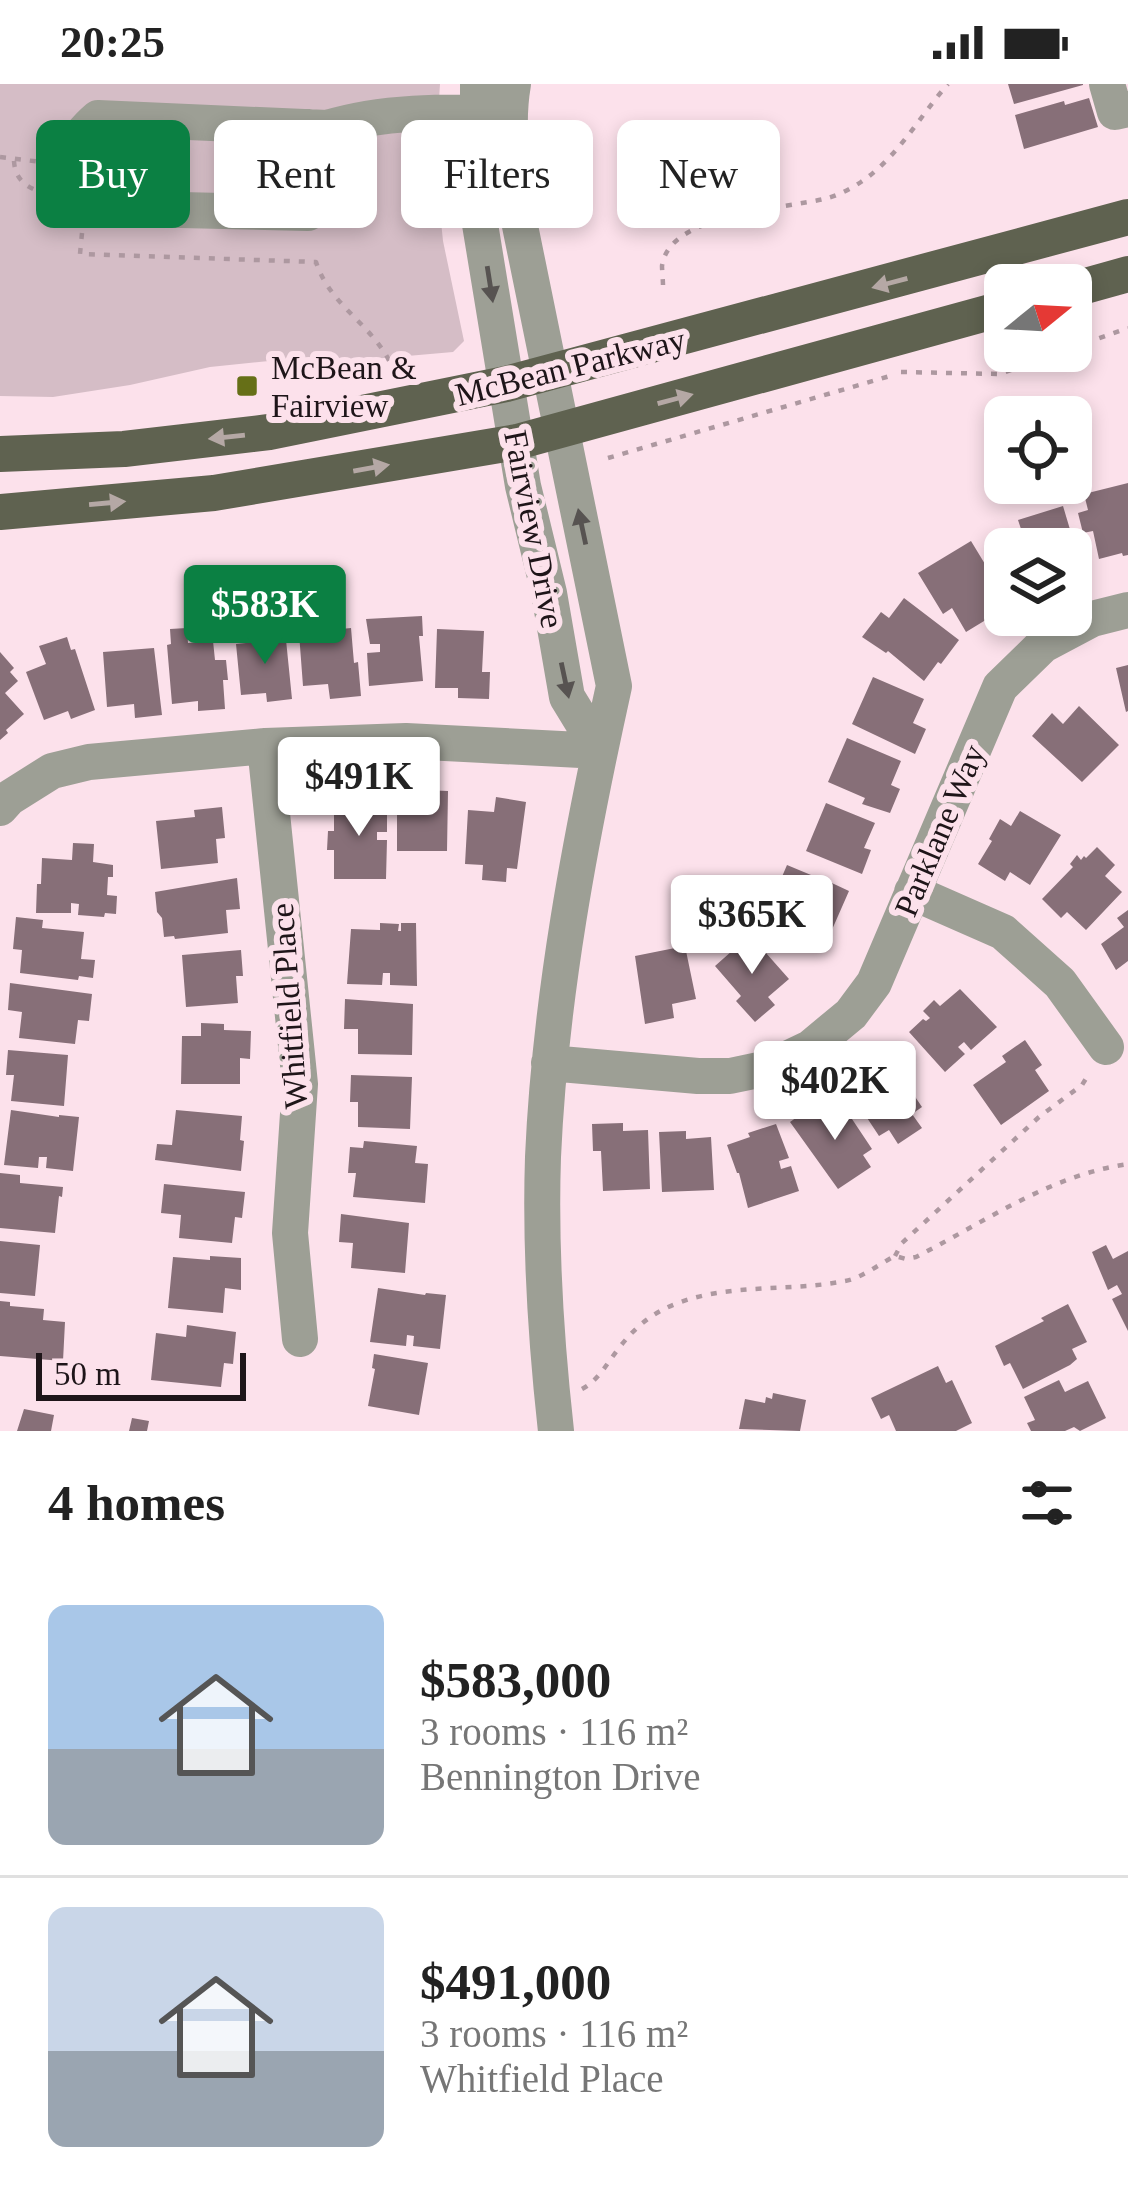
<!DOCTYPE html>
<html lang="en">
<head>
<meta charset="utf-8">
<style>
	body { margin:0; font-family:Georgia,serif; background:#f2f2f2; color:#222; height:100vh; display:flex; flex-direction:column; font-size:45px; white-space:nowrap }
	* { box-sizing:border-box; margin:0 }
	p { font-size:39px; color:#767676 }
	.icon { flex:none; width:66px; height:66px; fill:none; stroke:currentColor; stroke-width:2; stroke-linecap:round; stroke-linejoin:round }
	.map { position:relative; height:1347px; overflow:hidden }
	.panel { display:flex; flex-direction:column; background:#fff; flex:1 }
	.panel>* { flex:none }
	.banner { position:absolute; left:36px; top:36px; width:1056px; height:108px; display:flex; gap:24px }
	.needle { width:78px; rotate:72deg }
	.controls { position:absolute; left:984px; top:180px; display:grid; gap:24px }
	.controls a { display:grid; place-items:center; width:108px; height:108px; border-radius:18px; background:#fff; box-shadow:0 6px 18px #0003; font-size:60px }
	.scale { position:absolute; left:36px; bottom:30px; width:210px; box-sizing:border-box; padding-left:12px; border:6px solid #1e1519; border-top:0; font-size:33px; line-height:42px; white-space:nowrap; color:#1e1519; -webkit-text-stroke:9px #fce1eb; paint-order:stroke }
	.price { position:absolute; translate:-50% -102px; padding:0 27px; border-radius:12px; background:#fff; color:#222; font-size:39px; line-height:78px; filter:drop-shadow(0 3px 6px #0008) }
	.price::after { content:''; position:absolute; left:50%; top:72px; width:36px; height:27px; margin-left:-18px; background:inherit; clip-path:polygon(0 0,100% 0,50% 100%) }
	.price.active { background:#0b8043; color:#fff }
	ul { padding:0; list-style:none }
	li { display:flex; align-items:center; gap:36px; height:300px; padding:0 48px }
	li+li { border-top:3px solid #e0e0e0 }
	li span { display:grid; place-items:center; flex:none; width:336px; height:240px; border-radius:18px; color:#555 }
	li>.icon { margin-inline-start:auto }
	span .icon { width:144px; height:144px; fill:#fffc; stroke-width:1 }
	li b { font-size:51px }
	h2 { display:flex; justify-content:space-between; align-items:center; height:144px; padding:0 48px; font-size:51px }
	.tag { padding:0 42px; border-radius:18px; background:#fff; box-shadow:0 6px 18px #0003; font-size:42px; line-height:108px }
	.tag.active { background:#0b8043; color:#fff }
	.status { display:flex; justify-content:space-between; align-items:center; height:84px; padding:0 60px; background:#fff; direction:ltr }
	.status svg { height:33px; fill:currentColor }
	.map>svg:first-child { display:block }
	.green { fill:#d5bdc6 }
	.building { fill:#876f78 }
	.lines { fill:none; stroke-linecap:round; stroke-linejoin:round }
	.path { stroke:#ad98a0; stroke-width:4.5; stroke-dasharray:6 9; stroke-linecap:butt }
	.minor { stroke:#9d9f95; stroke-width:36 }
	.major { stroke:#5f6250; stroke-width:36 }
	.oneway { fill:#b5a8a5 }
	.oneway2 { fill:#575351 }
	.poi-dot { fill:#666f17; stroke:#fce1eb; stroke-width:4.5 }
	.labels { text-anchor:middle; stroke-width:12; stroke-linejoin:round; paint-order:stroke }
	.street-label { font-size:33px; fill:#1e1519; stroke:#fce1eb }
	.poi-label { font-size:33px; fill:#1e1519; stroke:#fce1eb; text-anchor:start }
</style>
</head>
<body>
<div class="status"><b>20:25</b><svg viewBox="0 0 49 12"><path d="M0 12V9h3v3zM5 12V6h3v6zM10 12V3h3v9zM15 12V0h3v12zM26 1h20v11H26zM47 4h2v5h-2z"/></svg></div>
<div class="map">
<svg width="1128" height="1347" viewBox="0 0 1128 1347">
	<rect width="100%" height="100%" fill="#fce1eb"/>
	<path class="green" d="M 0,0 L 440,0 L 435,78 L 443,157 L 464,257 L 453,268 L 350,277 L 279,276 L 210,283 L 130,301 L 53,313 L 0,312 Z"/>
	<path class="building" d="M 1008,0 L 1083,0 L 1083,1 L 1014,20 Z
		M 1089,14 L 1098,43 L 1024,65 L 1015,31 L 1064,17 L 1065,21 Z
		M 1128,399 L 1128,471 L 1123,472 L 1122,469 L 1099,475 L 1093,447 L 1083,449 L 1078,429 L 1088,426 L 1084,410 Z
		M 1063,422 L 1080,479 L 1071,482 L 1071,465 L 1010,465 L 1008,452 L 1022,448 L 1018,436 Z
		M 971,457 L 1005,513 L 984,526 L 989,534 L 966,548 L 952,524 L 943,530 L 918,489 Z
		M 904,514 L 959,556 L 941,580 L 938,578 L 924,597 L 888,567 L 886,569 L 862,553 L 881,528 L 889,534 Z
		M 340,530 L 341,545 L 351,544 L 354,579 L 358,578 L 361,612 L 330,615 L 328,600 L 303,602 L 299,549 L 320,547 L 319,532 Z
		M 422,532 L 423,552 L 419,552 L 423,597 L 369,602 L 367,569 L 380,568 L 380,560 L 370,560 L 366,535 Z
		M 187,544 L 188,559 L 213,557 L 215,576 L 226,576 L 228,596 L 223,596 L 225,625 L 198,627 L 198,617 L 172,620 L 167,561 L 171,560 L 170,545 Z
		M 437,545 L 484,547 L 482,588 L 490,588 L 489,615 L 458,614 L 458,604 L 435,604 Z
		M 285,546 L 292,615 L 267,618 L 266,609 L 241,611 L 236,560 L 256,558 L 256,549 Z
		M 67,553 L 71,566 L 75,565 L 95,626 L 71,635 L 68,627 L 44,636 L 26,588 L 46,580 L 39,562 Z
		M 154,564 L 162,631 L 135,634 L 134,620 L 107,623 L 103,568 Z
		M 0,568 L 14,584 L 10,588 L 18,597 L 5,609 L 24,630 L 6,646 L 8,649 L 0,656 Z
		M 1128,581 L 1128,627 L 1126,628 L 1116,584 Z
		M 873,593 L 924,615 L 913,639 L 926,645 L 915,670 L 852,640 Z
		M 1079,622 L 1119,661 L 1082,698 L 1032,652 L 1052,629 L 1063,640 Z
		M 847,654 L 901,677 L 891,701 L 900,705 L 890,729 L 862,720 L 865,714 L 828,698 Z
		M 423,706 L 448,707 L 447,767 L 397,767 L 397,715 L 423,715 Z
		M 358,713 L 387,713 L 387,748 L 377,748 L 377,756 L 387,756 L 386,795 L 334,795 L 334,766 L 327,766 L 328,747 L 334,747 L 334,715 L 358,716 Z
		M 496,713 L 526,718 L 517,785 L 507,784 L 506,798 L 482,796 L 483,781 L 465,780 L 468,726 L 494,728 Z
		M 826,719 L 875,739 L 864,764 L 871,766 L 862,790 L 806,767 Z
		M 222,723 L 225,754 L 216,755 L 218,779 L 161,785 L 156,737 L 195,733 L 194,726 Z
		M 1020,727 L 1061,751 L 1030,801 L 1010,788 L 1005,797 L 978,780 L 992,757 L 989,755 L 1000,735 L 1011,742 Z
		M 73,759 L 94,760 L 93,778 L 113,781 L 113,793 L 108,793 L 107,811 L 117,812 L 116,830 L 105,829 L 104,833 L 78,831 L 79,820 L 71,819 L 71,829 L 36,829 L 37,800 L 41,800 L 42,774 L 72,776 Z
		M 1097,763 L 1115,781 L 1105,792 L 1122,808 L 1086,846 L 1067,828 L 1061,834 L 1042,815 L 1073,783 L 1070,780 L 1077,771 L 1081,776 L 1084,772 L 1086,774 Z
		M 787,781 L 811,791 L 807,801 L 814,805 L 819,793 L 849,807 L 827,857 L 800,845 L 801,842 L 766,830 Z
		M 237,794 L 240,825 L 226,826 L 228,849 L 175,855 L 174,852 L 164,853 L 162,834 L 157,828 L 155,808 Z
		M 1128,826 L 1128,877 L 1116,886 L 1101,860 L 1124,843 L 1117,834 Z
		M 16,833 L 43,836 L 42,844 L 84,848 L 81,875 L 95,876 L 93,894 L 79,892 L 78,896 L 20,889 L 22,866 L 13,865 Z
		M 380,839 L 399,840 L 398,847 L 401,847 L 401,839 L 416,839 L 417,902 L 390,901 L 390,889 L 383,889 L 382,901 L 347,900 L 351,845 L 380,846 Z
		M 750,851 L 789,895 L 768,913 L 775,921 L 755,938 L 736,917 L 741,912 L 715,882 Z
		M 685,862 L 696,915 L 672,920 L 674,934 L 645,940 L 635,872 Z
		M 241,866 L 243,892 L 236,892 L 238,919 L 186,923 L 182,871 Z
		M 10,899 L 92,910 L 89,937 L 78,936 L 75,960 L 19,954 L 22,928 L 8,926 Z
		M 960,905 L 997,943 L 971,966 L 964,958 L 958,963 L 965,970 L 945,988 L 909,948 L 923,935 L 926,937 L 930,934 L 923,927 L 934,916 L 940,922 Z
		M 345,915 L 413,920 L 412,971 L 358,970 L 358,945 L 344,945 Z
		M 201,939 L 224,940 L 224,946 L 251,947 L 250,975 L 240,974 L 240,1000 L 181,1000 L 182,952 L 201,952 Z
		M 1025,956 L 1042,981 L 1035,986 L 1049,1007 L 1001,1041 L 973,1001 L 1006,978 L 1002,972 Z
		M 8,966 L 68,971 L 64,1022 L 11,1017 L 14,991 L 6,991 Z
		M 893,980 L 922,1023 L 912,1030 L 922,1044 L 898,1060 L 889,1046 L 879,1052 L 846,1002 L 868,988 L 872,994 Z
		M 351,991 L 412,993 L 410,1045 L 358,1043 L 358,1018 L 350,1018 Z
		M 842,1020 L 872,1065 L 863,1071 L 871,1083 L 838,1105 L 790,1038 L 813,1022 L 820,1034 Z
		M 11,1026 L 59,1033 L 59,1031 L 79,1033 L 73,1087 L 46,1084 L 47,1073 L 39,1073 L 38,1084 L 4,1081 Z
		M 176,1026 L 242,1032 L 240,1056 L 244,1057 L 241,1087 L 155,1076 L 157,1060 L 172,1061 Z
		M 623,1039 L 623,1047 L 648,1046 L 650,1105 L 603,1107 L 601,1067 L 593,1067 L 592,1040 Z
		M 776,1040 L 789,1074 L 779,1077 L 781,1085 L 791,1082 L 799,1107 L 748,1124 L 739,1089 L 737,1089 L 727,1061 L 750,1053 L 748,1049 Z
		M 686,1047 L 686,1055 L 711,1053 L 714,1106 L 662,1108 L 659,1048 Z
		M 364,1057 L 417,1062 L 415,1079 L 428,1080 L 425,1119 L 353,1113 L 356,1089 L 348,1089 L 350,1063 L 363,1064 Z
		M 0,1089 L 20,1091 L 20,1099 L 63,1103 L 62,1113 L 59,1112 L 55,1149 L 0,1144 Z
		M 164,1100 L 245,1108 L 242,1134 L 235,1133 L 232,1159 L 179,1154 L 181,1131 L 161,1129 Z
		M 341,1130 L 409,1139 L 405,1189 L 351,1184 L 353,1159 L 339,1158 Z
		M 0,1157 L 40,1161 L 35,1212 L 0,1209 Z
		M 1106,1161 L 1113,1175 L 1128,1167 L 1128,1247 L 1112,1215 L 1122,1210 L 1117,1201 L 1108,1206 L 1092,1168 Z
		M 210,1172 L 241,1174 L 241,1206 L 225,1204 L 223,1229 L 168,1224 L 173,1173 L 210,1176 Z
		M 378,1204 L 425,1211 L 426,1209 L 446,1211 L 440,1265 L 413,1262 L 414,1252 L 407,1251 L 406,1262 L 370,1258 Z
		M 0,1217 L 10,1218 L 10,1222 L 44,1225 L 43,1236 L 65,1238 L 63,1277 L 0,1272 Z
		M 1068,1220 L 1087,1258 L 1072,1265 L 1077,1275 L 1070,1281 L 1023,1305 L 1010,1279 L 1004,1282 L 995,1262 L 1044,1237 L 1041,1234 Z
		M 187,1241 L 236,1248 L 233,1280 L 224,1279 L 221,1303 L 151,1296 L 156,1249 L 186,1253 Z
		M 374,1270 L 428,1279 L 419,1331 L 368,1322 L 375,1285 L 372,1284 Z
		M 938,1282 L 946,1299 L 952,1296 L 972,1339 L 956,1347 L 896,1347 L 889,1331 L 881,1335 L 871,1314 Z
		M 1059,1296 L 1065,1308 L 1088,1297 L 1106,1334 L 1080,1347 L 1074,1343 L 1065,1347 L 1031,1347 L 1027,1339 L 1035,1336 L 1024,1313 Z
		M 773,1309 L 806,1316 L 800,1347 L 739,1345 L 745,1315 L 765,1319 L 766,1313 L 772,1315 Z
		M 24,1325 L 54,1331 L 51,1347 L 17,1347 Z
		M 132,1334 L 149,1337 L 147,1347 L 129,1347 Z"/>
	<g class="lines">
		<path class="path" d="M 0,73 L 41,78
			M 14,77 C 15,96 27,104 44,109
			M 82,149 L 80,170 L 316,178 C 331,224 375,241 393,285
			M 663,201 C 663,198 662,185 662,182 C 669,128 787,125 828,114 C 839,111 852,104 861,98 C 898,73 919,33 948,0
			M 1071,264 L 1128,244
			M 901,288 L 1000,290 L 1063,267
			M 608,374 L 890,292
			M 895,1172 L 902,1159 L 1039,1033 L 1082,1001 L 1090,988
			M 582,1305 C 599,1296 607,1279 619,1264 C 635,1243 653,1228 678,1219 C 731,1199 790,1208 845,1197 C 862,1194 879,1180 895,1172 L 906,1175 L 916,1173 C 985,1138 1050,1091 1128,1080"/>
		<path class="minor" d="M 478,0 L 478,128 L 523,402 L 549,509 L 567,613 L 600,667
			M 513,0 C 505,45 514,92 519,137 L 614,602 C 580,756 550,914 543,1073 C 540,1163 546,1257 556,1347
			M 1107,0 L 1115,28 L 1128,25
			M 309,43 L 308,129 L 95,124 L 74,106 C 70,70 70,58 98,34 L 327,44 C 386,26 449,28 510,29
			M 265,662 L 300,1000 L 290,1149 L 300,1255
			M 0,724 L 9,714 L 52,687 L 89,678 L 265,662 L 406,657 L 600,667
			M 912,808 L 1003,848 L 1060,899 L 1106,963
			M 549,979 L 698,992 L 730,992 L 768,984 L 810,964 L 851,930 L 874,899 L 1000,603 L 1043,561 L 1092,535 L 1128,526"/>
		<path class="major" d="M 1071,206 L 1128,190
			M 0,370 L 124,365 L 269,348 L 506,300 L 1128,133
			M 0,428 L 214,409 L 517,358 L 1005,224"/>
	</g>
	<defs><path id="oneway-solid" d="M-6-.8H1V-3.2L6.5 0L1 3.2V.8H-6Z" transform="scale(3)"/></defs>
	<g class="oneway">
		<use href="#oneway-solid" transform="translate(890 199) rotate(165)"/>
		<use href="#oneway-solid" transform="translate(675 315) rotate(-15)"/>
		<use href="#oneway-solid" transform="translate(227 353) rotate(174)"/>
		<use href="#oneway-solid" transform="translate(371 384) rotate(-10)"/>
		<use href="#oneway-solid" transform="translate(107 419) rotate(-5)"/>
	</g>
	<g class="oneway2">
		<use href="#oneway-solid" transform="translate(490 200) rotate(81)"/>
		<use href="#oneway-solid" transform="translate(582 443) rotate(-102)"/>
		<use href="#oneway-solid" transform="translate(565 596) rotate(78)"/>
	</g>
	<rect class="poi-dot" x="235" y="290" width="24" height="24" rx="6"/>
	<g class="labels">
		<g class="street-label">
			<text transform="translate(570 282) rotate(-14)" y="12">McBean Parkway</text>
			<text transform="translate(535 445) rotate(79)" y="12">Fairview Drive</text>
			<text transform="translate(939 746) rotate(-67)" y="12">Parklane Way</text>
			<text transform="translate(288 922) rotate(-94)" y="12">Whitfield Place</text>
		</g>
		<g class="poi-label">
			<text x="271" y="295">McBean &amp;<tspan x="271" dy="38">Fairview</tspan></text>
		</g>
	</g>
</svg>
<div class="controls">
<a><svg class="needle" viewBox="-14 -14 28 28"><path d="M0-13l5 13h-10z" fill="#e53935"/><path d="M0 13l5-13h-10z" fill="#767676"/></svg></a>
<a><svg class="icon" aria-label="locate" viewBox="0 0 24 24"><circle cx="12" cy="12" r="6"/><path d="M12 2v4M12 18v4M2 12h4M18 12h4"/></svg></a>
<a><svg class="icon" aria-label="layers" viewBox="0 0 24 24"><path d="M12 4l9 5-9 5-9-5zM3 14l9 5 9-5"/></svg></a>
</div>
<div class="scale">50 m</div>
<b class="price active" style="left:265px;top:583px">$583K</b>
<b class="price" style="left:359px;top:755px">$491K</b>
<b class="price" style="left:752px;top:893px">$365K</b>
<b class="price" style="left:835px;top:1059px">$402K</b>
<div class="banner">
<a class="tag active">Buy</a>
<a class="tag">Rent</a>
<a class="tag">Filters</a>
<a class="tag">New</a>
</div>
</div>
<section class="panel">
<h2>4 homes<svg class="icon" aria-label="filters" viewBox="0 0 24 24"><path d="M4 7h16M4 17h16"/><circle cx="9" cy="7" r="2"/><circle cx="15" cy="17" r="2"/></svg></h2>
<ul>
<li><span style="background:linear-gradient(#a9c7e8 60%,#9aa5b1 0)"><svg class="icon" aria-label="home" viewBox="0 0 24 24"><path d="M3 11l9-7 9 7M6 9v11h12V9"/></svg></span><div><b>$583,000</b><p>3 rooms · 116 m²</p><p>Bennington Drive</p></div></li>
<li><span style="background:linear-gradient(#c9d6e8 60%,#9aa5b1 0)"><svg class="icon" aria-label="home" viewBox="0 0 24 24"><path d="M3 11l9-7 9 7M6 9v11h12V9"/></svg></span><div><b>$491,000</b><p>3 rooms · 116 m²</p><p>Whitfield Place</p></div></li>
</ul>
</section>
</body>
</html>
